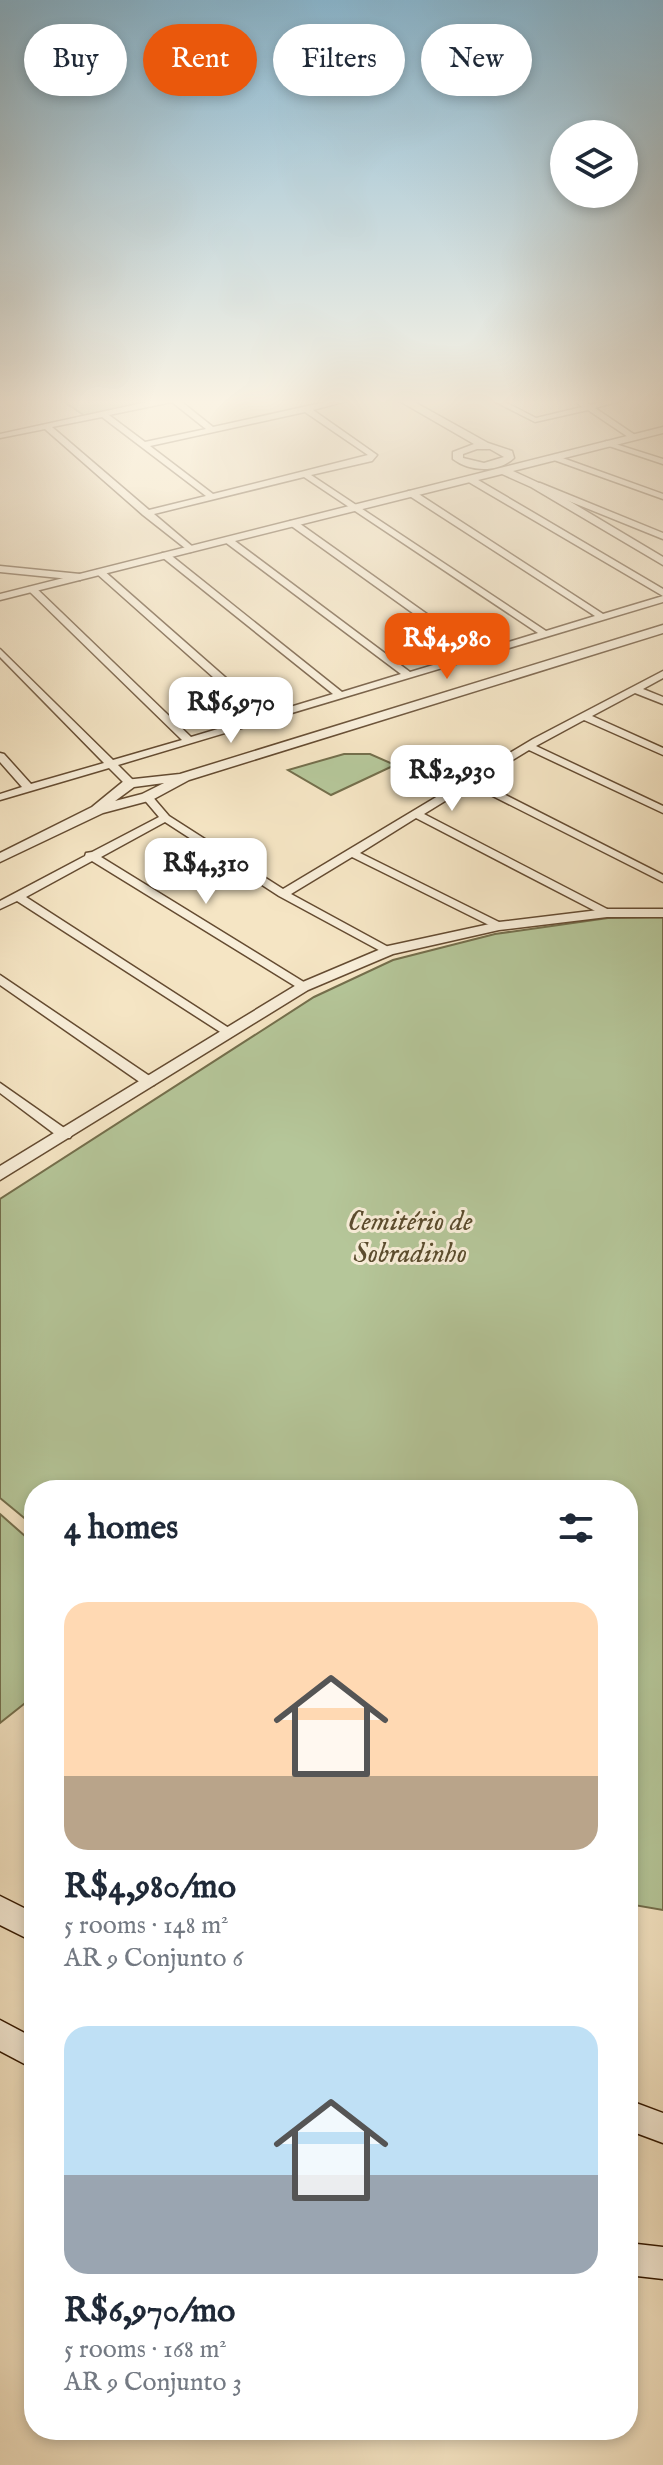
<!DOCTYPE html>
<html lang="en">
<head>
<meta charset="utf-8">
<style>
	body { margin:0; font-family:"IM FELL English",serif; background:#f6f6f7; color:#1f2937; height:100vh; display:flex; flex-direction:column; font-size:30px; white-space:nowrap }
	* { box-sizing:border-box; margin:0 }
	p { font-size:26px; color:#747a83 }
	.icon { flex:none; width:44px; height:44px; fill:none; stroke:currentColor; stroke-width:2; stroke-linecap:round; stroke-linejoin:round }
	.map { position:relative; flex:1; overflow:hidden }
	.details { position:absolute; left:24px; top:1480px; width:614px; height:960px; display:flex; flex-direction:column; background:#fff; border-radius:32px; box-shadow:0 4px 12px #0003 }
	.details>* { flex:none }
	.top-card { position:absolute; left:24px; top:24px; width:616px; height:72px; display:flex; gap:16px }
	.buttons { position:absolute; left:550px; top:120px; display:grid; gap:16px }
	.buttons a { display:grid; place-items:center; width:88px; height:88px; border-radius:50%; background:#fff; box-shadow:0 4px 12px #0003; font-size:40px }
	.price { position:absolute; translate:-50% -68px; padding:0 18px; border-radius:16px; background:#fff; color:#222; font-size:26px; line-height:52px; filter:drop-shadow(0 2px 4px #0008) }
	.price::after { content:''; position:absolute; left:50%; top:48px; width:24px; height:18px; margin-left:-12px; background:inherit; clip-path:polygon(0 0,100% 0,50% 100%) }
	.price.selected { background:#ea580c; color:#fff }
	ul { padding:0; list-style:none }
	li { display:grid; align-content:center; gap:16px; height:424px; padding:0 40px }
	li span { display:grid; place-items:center; height:248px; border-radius:24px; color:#555 }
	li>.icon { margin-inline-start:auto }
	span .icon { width:144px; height:144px; fill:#fffc; stroke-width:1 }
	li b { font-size:34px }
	h2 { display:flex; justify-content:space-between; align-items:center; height:96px; padding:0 40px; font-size:34px }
	.tag { padding:0 28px; border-radius:36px; background:#fff; box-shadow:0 4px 12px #0003; font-size:28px; line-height:72px }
	.tag.selected { background:#ea580c; color:#fff }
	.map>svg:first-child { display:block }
	.green { fill:#b5c699; stroke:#746f4c; stroke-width:2 }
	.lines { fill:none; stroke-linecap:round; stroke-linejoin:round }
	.minor-casing { stroke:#644b31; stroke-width:3 }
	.tertiary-casing { stroke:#644b31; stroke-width:3 }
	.secondary-casing { stroke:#341800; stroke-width:3 }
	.minor { fill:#f8eed9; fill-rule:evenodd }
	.tertiary { fill:#f8eed9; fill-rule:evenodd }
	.secondary { fill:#f8eed9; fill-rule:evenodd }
	.labels { text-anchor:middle; stroke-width:6; stroke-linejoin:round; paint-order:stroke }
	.park-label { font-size:28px; font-style:italic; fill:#5b4c2e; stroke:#f8eed9 }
</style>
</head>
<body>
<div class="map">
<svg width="663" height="2465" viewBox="0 0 663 2465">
	<rect width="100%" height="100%" fill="#f5e5c4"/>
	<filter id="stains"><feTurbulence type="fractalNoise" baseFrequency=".0025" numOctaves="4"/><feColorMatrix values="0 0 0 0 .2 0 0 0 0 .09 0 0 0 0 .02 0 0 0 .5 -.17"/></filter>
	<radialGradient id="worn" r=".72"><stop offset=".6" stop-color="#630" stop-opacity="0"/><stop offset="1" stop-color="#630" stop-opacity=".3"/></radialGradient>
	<path class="green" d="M 60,399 L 164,399 L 85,416 Z
		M 344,754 L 370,754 L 395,765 L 331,795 L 288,770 Z
		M 663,917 L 663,1910 L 628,1904 L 628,1490 L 34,1490 L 34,1526 L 0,1498 L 0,1199 L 314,997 L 393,960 L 495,934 L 608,918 Z
		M 0,1514 L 34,1544 L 34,1696 L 0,1723 Z"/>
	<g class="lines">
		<defs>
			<path id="minor" d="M 161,399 L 178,399 L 213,427 L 339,399 L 354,399 L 313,410 L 377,455 L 372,461 L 311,475 L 546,631 L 595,616 L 408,495 L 408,491 L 414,491 L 603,614 L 663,596 L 663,602 L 118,765 L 134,781 L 134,785 L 126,785 L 109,768 L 0,800 L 0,794 L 22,787 L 0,762 L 0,753 L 4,754 L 31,784 L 104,763 L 0,657 L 0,649 L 113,760 L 182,740 L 29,591 L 29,587 L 35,587 L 191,737 L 258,717 L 97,574 L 97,570 L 103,570 L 267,714 L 333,694 L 162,557 L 162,553 L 168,553 L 342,692 L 401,674 L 225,542 L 225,538 L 231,538 L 410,672 L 470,654 L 290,525 L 290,521 L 296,521 L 479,651 L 538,633 L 304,477 L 154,514 L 193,547 L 193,551 L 190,552 L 143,515 L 45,429 L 0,438 L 0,434 ZM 172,402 L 206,429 L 145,442 L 109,415 ZM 305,412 L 368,455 L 213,494 L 150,446 ZM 102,417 L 206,496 L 149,510 L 52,427 Z
				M 490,399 L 499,399 L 536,418 L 582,407 L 573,399 L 582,399 L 590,405 L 613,399 L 627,399 L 595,408 L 638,437 L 631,439 L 588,410 L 535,422 Z
				M 606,441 L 663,459 L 663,464 L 606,445 Z
				M 557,456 L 663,494 L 663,499 L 554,460 L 553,458 Z
				M 467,477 L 473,477 L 663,589 L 663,596 L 467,481 Z
				M 534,483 L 540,483 L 663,533 L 663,539 L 534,487 Z
				M 0,566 L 80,574 L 84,577 L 80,580 L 0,572 Z
				M 663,671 L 663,678 L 643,689 L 663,697 L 663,704 L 635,693 L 592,716 L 663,748 L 663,755 L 584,720 L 536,746 L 663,806 L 663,813 L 529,750 L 478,781 L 663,875 L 663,882 L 471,785 L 424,814 L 611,911 L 611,915 L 603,915 L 416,818 L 360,853 L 503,924 L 503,928 L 495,928 L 352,857 L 291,894 L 392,949 L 392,953 L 388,955 L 279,896 L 165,822 L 101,857 L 307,984 L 309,987 L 307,990 L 303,991 L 92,861 L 26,897 L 232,1030 L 234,1033 L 232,1036 L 228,1037 L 17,901 L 0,909 L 0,901 L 85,856 L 86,853 L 92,852 L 159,817 L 142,797 L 147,794 L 151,795 L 169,816 L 283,889 L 533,739 Z
				M 0,975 L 154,1079 L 155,1082 L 154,1085 L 144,1085 L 0,985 Z
				M 0,1083 L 70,1132 L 72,1135 L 70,1138 L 60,1138 L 0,1093 Z"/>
			<path id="tertiary" d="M 396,399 L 409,399 L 488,443 L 512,451 L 514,458 C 498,473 470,472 453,459 L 453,452 L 474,444 ZM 477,449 L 490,449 L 504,457 L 484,463 L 463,458 L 463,454 Z
				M 663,427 L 663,433 L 513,471 L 539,483 L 663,557 L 663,565 L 531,487 L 502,474 L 0,600 L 0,594 Z
				M 663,625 L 663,633 L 189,780 L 152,800 L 103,813 L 0,862 L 0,853 L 92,807 L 125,780 L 180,774 ZM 164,783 L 142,794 L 115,801 L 134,787 Z
				M 607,909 L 663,909 L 663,917 L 607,917 L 499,930 L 393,954 L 308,990 L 0,1180 L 0,1166 L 298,984 L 388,946 L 499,922 Z"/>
			<path id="secondary" d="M 0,1896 L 34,1913 L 34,1942 L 0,1925 Z
				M 0,2020 L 34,2038 L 34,2069 L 0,2051 Z
				M 628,2100 L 663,2113 L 663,2143 L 628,2130 Z
				M 628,2243 L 663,2247 L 663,2279 L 628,2275 Z"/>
		</defs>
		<use href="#minor" class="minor-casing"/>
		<use href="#tertiary" class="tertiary-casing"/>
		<use href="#secondary" class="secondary-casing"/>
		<use href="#minor" class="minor"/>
		<use href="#tertiary" class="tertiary"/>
		<use href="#secondary" class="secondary"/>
	</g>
	<linearGradient id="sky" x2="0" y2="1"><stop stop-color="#89b8d2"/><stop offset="0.54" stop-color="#faf3e4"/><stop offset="1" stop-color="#faf3e4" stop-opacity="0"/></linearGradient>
	<rect width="663" height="744" fill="url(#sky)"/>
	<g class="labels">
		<g class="park-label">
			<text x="410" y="1230">Cemitério de<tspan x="410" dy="32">Sobradinho</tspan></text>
		</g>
	</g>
	<rect width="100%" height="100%" filter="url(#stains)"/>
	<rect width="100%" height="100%" fill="url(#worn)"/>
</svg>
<div class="buttons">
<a><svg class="icon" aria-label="layers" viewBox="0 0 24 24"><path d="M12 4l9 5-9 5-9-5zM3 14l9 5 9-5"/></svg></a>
</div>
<b class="price selected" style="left:447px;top:681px">R$4,980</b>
<b class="price" style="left:231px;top:745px">R$6,970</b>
<b class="price" style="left:452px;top:813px">R$2,930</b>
<b class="price" style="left:206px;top:906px">R$4,310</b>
<div class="top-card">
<a class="tag">Buy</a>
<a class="tag selected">Rent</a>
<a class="tag">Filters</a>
<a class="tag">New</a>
</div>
<section class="details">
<h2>4 homes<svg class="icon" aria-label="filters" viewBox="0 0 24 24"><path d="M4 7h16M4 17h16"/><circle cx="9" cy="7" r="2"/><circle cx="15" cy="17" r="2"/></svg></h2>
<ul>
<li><span style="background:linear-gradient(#ffd9b3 70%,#b9a48a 0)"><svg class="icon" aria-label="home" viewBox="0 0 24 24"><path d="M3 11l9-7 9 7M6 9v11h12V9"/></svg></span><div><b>R$4,980/mo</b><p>5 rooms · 148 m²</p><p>AR 9 Conjunto 6</p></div></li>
<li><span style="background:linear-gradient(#bfe0f5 60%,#9aa5b1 0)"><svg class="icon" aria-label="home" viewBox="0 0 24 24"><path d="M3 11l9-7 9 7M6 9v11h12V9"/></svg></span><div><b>R$6,970/mo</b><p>5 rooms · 168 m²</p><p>AR 9 Conjunto 3</p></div></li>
</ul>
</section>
</div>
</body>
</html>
